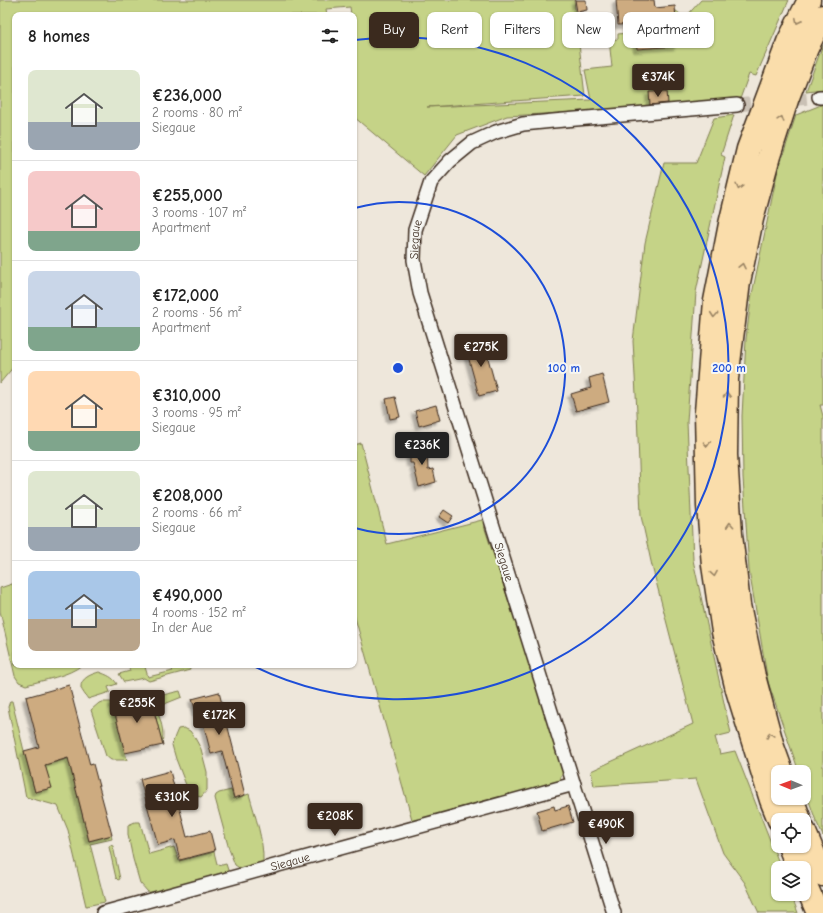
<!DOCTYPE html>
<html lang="en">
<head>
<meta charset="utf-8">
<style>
	body { margin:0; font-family:"Comic Neue",sans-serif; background:#f2f2f2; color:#222; height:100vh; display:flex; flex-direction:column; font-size:15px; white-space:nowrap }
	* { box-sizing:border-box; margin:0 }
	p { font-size:13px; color:#767676 }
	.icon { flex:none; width:22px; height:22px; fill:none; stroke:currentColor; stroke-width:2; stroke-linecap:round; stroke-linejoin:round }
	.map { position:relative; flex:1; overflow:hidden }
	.sheet { position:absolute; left:12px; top:12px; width:345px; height:656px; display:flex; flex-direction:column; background:#fff; border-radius:8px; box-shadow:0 1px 3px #0004 }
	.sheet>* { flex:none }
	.guide { position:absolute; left:369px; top:12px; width:380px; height:36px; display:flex; gap:8px }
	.needle { width:26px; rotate:271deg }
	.controls { position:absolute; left:771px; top:765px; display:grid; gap:8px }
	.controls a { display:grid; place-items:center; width:40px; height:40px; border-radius:8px; background:#fff; box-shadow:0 1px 3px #0004; font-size:20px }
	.price { position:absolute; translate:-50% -34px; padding:0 9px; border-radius:4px; background:#3b2a1e; color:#fff; font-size:13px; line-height:26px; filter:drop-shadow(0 1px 2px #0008) }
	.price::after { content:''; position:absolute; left:50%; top:24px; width:12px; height:9px; margin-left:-6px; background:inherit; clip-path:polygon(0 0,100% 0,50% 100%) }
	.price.selected { background:#222; color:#fff }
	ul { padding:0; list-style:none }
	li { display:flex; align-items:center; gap:12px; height:100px; padding:0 16px }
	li+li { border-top:1px solid #e0e0e0 }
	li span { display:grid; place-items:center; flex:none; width:112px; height:80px; border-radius:8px; color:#555 }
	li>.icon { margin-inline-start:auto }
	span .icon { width:48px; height:48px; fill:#fffc; stroke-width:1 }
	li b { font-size:17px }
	h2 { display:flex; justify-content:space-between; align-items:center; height:48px; padding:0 16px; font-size:17px }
	.pill { padding:0 14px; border-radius:8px; background:#fff; box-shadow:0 1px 3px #0004; font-size:14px; line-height:36px }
	.pill.selected { background:#3b2a1e; color:#fff }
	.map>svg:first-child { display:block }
	.green { fill:#c5d387; stroke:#807e52 }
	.building { fill:#cdab80; stroke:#3b2a1e; filter:url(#shadow) }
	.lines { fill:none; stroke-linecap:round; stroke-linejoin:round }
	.street-tunnel { stroke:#cac1b5; stroke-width:13; stroke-dasharray:13 6; stroke-linecap:butt }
	.street-casing { stroke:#3b2a1e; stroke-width:16 }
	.highway-casing { stroke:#3b2a1e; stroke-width:25 }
	.street { stroke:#f6f6f2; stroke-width:13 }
	.highway { stroke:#faddab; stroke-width:22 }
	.oneway { stroke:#9a8464 }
	.ring { fill:none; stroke:#1d4ed8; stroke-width:2 }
	.labels { text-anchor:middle; stroke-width:4; stroke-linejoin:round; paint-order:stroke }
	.street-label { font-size:12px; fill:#3b2a1e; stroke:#f6f6f2 }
	.centre { fill:#1d4ed8; stroke:#f6f6f2; stroke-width:2 }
	.ring-label { font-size:12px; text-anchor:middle; font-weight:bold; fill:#1d4ed8; stroke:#f6f6f2; stroke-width:4; stroke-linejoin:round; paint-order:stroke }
</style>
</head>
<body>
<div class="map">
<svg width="823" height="913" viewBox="0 0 823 913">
	<defs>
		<filter id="shadow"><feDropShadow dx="-3.5" dy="3.5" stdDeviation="1" flood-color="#0004"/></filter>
	</defs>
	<rect width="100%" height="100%" fill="#eee7db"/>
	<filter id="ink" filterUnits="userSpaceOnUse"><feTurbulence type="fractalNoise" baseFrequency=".025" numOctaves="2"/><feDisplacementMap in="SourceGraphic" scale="8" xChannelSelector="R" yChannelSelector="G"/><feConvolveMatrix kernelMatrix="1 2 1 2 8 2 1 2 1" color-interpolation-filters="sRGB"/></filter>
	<g filter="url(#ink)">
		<path class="green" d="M 0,0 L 574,0 L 585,96 L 427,107 L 591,100 L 585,70 L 612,67 L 609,40 L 618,39 L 618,34 L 636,32 L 678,46 L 675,10 L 685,18 L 701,0 L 789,0 L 756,76 L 749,74 L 740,99 L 721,104 L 507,116 L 457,135 L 424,176 L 354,117 L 354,15 L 351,15 L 350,7 L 326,9 L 327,15 L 15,15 L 15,365 L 0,383 Z
			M 823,45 L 823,89 L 806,91 L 822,47 Z
			M 821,105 L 823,105 L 823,405 L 820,405 L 823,416 L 823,836 L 816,821 L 804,787 L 804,772 L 799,772 L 768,682 L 749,570 L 743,477 L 742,416 L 746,339 L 751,299 L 777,174 L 796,115 Z
			M 734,115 L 721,155 L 725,157 L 696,292 L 687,422 L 693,560 L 726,712 L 731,733 L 715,737 L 720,754 L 735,751 L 781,868 L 778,868 L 778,894 L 791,894 L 798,913 L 759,913 L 745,883 L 723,853 L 696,779 L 594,786 L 591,771 L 693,724 L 652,566 L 641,516 L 637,412 L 633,341 L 645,243 L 664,163 L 696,163 L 714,118 Z
			M 361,443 L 387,544 L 482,520 L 522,641 L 563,771 L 559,783 L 413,823 L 354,614 L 354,445 Z
			M 15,583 L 15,665 L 82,665 C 69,676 43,680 26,685 L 19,682 L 15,676 L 0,611 L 0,588 Z
			M 128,665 L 142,665 L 145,667 L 148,677 L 173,671 L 170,668 L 169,665 L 189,665 L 190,670 L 149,681 L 144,678 L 124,682 L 119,674 L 130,671 Z
			M 99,672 C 107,675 113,677 117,684 L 108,687 L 110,692 L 88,699 C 86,696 82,691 81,688 C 80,678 92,674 99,672 Z
			M 180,691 L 182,697 L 167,703 L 157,709 C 160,720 165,731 162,743 L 152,702 L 154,697 Z
			M 10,701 L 12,701 L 24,751 L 35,792 L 51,788 L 45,765 L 85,754 L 71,770 L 89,841 L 111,835 L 112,839 L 90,844 L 105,902 L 86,906 L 68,830 L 58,806 L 26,797 L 8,707 Z
			M 102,702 L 112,702 L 127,760 L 111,760 L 106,756 L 91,710 L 99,703 Z
			M 184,728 L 190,731 L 195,738 L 201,749 L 207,772 L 207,790 L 201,797 L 193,795 L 186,785 L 176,759 L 172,745 L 175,736 L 178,729 Z
			M 231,790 L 234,799 L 249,794 C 255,816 264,840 263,862 L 258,865 L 241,869 L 235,865 L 229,849 L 215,798 L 216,795 L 219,793 Z
			M 135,822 L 140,822 L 149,854 L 174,847 L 179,861 L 214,852 L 217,864 L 222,865 L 226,864 L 229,873 L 153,893 L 148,892 L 140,883 L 133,859 L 128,835 L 128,825 Z
			M 110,845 L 113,846 L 120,879 L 118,880 L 116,878 L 109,847 Z"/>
		<path class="building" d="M 575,0 L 586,0 L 587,10 L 577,12 Z
			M 616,0 L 654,0 L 655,8 L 675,6 L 678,46 L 637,49 L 635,24 L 618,25 Z
			M 667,91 L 668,103 L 650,105 L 649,92 Z
			M 483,340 L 497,391 L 479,396 L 465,345 Z
			M 602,374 L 609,402 L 576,411 L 571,394 L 591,388 L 589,378 Z
			M 395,397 L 400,417 L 390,419 L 386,399 Z
			M 436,405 L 440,420 L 419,426 L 415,411 Z
			M 427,447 L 428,470 L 433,469 L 436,482 L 419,487 L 413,463 L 410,463 L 410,448 Z
			M 444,510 L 453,516 L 448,523 L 439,517 Z
			M 69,685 L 90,765 L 93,764 L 112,835 L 89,841 L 68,758 L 45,765 L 52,788 L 35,792 L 24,751 L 39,747 L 26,697 Z
			M 219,692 L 245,795 L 234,798 L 222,751 L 211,754 L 201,715 L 197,716 L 192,699 Z
			M 144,694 L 148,704 L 152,703 L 163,745 L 125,753 L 112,702 Z
			M 170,771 L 187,837 L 210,831 L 215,851 L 180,860 L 175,840 L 158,845 L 140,779 Z
			M 554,806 L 555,810 L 568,806 L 573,822 L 542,831 L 537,811 Z"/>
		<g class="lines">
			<path class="street-tunnel" d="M 737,105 L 819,97"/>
			<defs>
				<g id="street">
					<path d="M 819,97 L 823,97"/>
					<path id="s1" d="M 103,913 L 574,784"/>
					<path id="s2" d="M 614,913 L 420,293 L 414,260 L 415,230 L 431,182 L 450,161 L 472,143 L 496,132 L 523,124 L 553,121 L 737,105"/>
				</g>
				<path id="highway" d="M 782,772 L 773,747 L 754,676 L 739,605 L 731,534 L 726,455 L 727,379 L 739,282 L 752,219 L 769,156 L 788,97 L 807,48 L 823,16
					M 792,798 L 800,820
					M 779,820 L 771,800 L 737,690 L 723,632 L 713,565 L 708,506 L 706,412 L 715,301 L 730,224 L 748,149 L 788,42 L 809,0
					M 804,830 L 823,875
					M 789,846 L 798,868
					M 804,881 L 818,913"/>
			</defs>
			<use href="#street" class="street-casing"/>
			<use href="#highway" class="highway-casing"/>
			<use href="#street" class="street"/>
			<use href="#highway" class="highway"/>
		</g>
		<defs><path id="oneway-chevron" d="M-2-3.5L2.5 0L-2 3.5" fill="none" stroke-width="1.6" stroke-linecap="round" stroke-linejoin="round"/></defs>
		<g class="oneway">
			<use href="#oneway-chevron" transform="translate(798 21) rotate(116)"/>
			<use href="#oneway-chevron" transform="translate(781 119) rotate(-72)"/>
			<use href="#oneway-chevron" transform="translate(739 187) rotate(104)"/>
			<use href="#oneway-chevron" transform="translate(742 266) rotate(-78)"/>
			<use href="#oneway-chevron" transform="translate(714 315) rotate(95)"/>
			<use href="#oneway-chevron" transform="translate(727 395) rotate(-89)"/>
			<use href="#oneway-chevron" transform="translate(707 444) rotate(88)"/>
			<use href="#oneway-chevron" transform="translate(730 525) rotate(-94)"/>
			<use href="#oneway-chevron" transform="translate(714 574) rotate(81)"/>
			<use href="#oneway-chevron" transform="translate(770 735) rotate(-105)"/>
		</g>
	</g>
	<g class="ring">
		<path d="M355 208A166 166 0 1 1 355 528"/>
		<path d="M355 40A331 331 0 1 1 253 666"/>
	</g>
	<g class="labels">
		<g class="street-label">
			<text dy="4" stroke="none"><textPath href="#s2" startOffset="704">Siegaue</textPath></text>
			<text transform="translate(504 562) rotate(73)" y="4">Siegaue</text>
			<text dy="4" stroke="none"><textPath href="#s1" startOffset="194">Siegaue</textPath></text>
		</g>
	</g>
	<circle cx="398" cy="368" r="6" class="centre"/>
	<g class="ring-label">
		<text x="564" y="372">100 m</text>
		<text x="729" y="372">200 m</text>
	</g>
</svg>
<div class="controls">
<a><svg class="needle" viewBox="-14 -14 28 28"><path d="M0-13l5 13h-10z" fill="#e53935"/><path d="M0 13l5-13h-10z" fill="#767676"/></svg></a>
<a><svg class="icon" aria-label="locate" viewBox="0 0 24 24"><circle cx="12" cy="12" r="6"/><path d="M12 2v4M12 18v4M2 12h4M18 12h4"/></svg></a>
<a><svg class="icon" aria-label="layers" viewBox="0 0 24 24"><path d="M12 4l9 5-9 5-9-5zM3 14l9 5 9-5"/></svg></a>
</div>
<b class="price" style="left:658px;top:98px">€374K</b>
<b class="price" style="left:481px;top:368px">€275K</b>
<b class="price selected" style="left:422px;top:466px">€236K</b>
<b class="price" style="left:137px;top:724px">€255K</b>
<b class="price" style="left:219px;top:736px">€172K</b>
<b class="price" style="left:172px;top:818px">€310K</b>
<b class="price" style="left:335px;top:837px">€208K</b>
<b class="price" style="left:606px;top:845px">€490K</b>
<div class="guide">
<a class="pill selected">Buy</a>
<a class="pill">Rent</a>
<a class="pill">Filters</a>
<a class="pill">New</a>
<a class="pill">Apartment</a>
</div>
<section class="sheet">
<h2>8 homes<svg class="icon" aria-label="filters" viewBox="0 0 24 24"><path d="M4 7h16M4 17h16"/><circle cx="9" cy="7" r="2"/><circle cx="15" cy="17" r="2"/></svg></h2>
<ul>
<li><span style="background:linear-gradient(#dfe7d0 65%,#9aa5b1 0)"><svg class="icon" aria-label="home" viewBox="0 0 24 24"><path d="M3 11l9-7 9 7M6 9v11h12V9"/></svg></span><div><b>€236,000</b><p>2 rooms · 80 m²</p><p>Siegaue</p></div></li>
<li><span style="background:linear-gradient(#f6c9c9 75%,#7fa58c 0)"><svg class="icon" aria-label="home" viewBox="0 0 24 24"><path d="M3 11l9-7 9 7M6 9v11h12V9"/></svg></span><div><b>€255,000</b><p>3 rooms · 107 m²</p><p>Apartment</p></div></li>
<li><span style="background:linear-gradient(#c9d6e8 70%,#7fa58c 0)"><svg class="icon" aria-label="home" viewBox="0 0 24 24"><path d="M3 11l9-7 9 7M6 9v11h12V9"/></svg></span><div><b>€172,000</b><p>2 rooms · 56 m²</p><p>Apartment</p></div></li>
<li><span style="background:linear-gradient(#ffd9b3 75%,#7fa58c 0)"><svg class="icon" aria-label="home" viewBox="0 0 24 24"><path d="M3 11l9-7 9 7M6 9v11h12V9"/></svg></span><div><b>€310,000</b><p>3 rooms · 95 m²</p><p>Siegaue</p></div></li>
<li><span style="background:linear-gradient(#dfe7d0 70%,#9aa5b1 0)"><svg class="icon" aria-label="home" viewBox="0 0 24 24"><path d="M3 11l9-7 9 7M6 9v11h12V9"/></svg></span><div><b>€208,000</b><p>2 rooms · 66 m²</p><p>Siegaue</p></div></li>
<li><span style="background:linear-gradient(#a9c7e8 60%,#b9a48a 0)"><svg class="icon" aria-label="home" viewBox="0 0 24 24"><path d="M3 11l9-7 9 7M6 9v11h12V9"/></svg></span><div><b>€490,000</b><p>4 rooms · 152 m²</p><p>In der Aue</p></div></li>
</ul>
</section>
</div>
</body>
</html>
